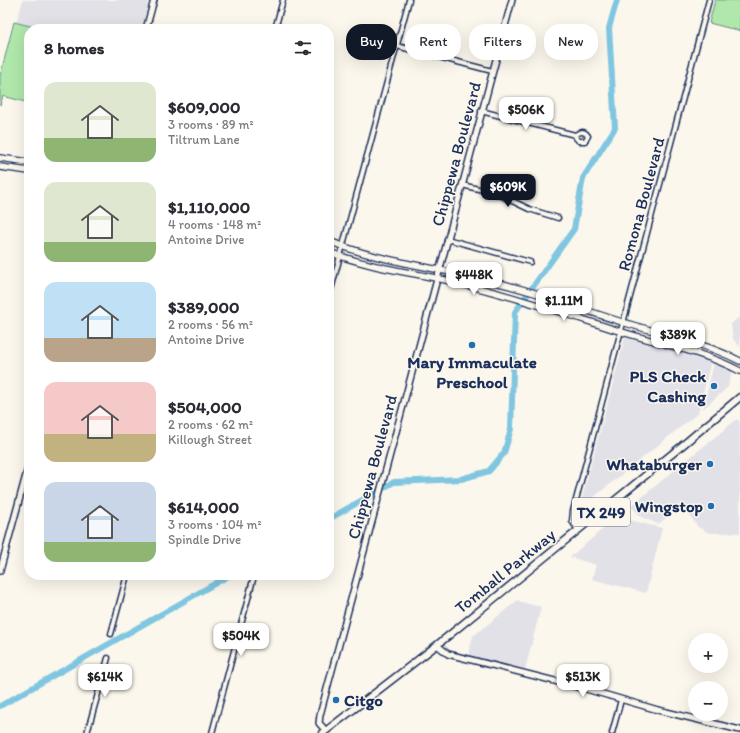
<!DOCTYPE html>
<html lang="en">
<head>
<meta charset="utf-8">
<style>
	body { margin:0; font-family:Itim,sans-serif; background:#f2f2f3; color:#2b2b33; height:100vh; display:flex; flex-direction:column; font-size:15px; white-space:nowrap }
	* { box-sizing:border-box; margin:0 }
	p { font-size:13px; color:#7c7c81 }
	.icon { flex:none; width:22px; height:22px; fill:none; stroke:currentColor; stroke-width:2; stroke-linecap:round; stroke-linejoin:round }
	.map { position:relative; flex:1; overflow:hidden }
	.details { position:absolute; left:24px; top:24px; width:310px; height:556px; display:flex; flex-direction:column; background:#fff; border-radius:16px; box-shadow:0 4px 16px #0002 }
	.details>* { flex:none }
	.hud { position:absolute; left:346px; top:24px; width:334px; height:36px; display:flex; gap:8px }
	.buttons { position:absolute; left:688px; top:633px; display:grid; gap:8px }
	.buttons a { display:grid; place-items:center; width:40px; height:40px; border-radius:50%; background:#fff; box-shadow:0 4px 16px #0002; font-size:20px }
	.price { position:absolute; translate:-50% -34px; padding:0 9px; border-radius:8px; background:#fff; color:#222; font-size:13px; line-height:26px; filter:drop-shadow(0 1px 2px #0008) }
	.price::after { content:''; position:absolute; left:50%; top:24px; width:12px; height:9px; margin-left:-6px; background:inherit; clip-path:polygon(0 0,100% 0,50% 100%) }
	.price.on { background:#111827; color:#fff }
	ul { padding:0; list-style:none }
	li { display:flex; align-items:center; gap:12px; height:100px; padding:0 20px }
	li span { display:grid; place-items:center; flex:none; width:112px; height:80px; border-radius:12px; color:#555 }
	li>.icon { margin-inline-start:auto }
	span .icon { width:48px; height:48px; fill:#fffc; stroke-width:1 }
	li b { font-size:17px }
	h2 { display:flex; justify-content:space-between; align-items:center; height:48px; padding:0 20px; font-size:17px }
	.chip { padding:0 14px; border-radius:16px; background:#fff; box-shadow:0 4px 16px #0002; font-size:14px; line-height:36px }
	.chip.on { background:#111827; color:#fff }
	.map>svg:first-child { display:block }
	.built { fill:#e2e1e8 }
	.green { fill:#b0e7aa; stroke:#668b84 }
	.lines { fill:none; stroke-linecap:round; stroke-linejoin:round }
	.river { stroke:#80c6e1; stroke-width:6 }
	.minor-casing { stroke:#1b2f5e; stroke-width:7 }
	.tertiary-casing { stroke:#1b2f5e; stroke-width:8 }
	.secondary-casing { stroke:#1b2f5e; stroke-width:8 }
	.primary-casing { stroke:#1b2f5e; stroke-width:9 }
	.minor { stroke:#fbf7ec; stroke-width:4 }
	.tertiary { stroke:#fbf7ec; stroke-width:5 }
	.secondary { stroke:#fbf7ec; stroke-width:5.5 }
	.primary { stroke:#fbf7ec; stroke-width:6 }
	.poi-dot { fill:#1f6fb2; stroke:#fbf7ec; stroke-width:1.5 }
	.labels { text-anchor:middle; stroke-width:3; stroke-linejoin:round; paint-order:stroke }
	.shield { fill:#fbf7ec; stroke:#5e6b89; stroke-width:1 }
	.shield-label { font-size:16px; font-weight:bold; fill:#1b2f5e }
	.street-label { font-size:17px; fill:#1b2f5e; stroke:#fbf7ec }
	.poi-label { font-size:17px; font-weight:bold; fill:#1b2f5e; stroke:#fbf7ec; text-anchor:end }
</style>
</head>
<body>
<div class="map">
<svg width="740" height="733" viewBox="0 0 740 733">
	<rect width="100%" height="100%" fill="#fbf7ec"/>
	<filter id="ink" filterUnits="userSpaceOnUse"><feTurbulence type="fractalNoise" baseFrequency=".025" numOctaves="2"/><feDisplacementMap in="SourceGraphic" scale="8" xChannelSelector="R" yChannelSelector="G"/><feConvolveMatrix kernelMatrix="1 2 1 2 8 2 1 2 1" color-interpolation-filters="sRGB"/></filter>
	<g filter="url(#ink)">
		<path class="built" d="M 23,0 L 149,0 L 142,29 L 38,29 L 16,23 Z
			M 740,316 L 740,347 L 733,339 L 731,324 Z
			M 625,338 L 688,354 L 711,361 L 698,413 L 579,509 Z
			M 714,363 L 732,370 L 728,387 L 703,409 Z
			M 737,419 L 740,422 L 740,533 L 709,533 L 698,527 L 682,506 L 658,524 L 641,517 L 631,506 Z
			M 617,517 L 662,528 L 646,593 L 592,579 L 596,565 L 570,557 Z
			M 518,600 L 521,602 L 541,607 L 525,670 L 468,656 L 473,636 Z"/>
		<path class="green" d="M 715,0 L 740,0 L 740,31 L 709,23 Z
			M 14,22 L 42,29 L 29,29 L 29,103 L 3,96 L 0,105 L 0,76 Z"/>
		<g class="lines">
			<path class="river" d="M 329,519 L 394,482 L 461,479 L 489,471 L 504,453 L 511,429 L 515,312 L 574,229 L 583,178 L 615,128 L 609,28 L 617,0
				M 0,706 L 230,575"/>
			<defs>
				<path id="minor" d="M 275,29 L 283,0
					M 397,46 L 492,71
					M 481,111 L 575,135 C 579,132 584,130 588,136 L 585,141 L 579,141 L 576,138 L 575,135
					M 462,185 L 491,192 L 504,197 L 529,209 L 558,218
					M 447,239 L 530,262
					M 329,297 L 409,0
					M 578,530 L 572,521 L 573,511 L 709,0
					M 111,634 L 127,575
					M 87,733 L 108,658
					M 212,733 L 254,576
					M 612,733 L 621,700"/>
				<path id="tertiary" d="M 146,29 L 154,0
					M 0,571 L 29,464
					M 437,645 L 448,654 L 586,689 L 658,710 L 740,730
					M 326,731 L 319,723 L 320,715 L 512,0"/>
				<path id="secondary" d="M 0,158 L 29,162
					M 0,167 L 29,171
					M 329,241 C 372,259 419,265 464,275 C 488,280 512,286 535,293 C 564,302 592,313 622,322 C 661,334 703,342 740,361
					M 329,252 C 368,267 409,272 450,281 C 507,294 563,313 619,331 C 660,344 702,351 740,371"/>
				<path id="primary" d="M 323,733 L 437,645 L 678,449 L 740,397"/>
			</defs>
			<use href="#minor" class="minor-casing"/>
			<use href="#tertiary" class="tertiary-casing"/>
			<use href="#secondary" class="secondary-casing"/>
			<use href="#primary" class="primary-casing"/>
			<use href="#minor" class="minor"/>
			<use href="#tertiary" class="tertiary"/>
			<use href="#secondary" class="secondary"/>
			<use href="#primary" class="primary"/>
		</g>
	</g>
	<g class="poi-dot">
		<circle cx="472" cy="345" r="4"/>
		<circle cx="714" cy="386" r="4"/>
		<circle cx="710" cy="464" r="4"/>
		<circle cx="711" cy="506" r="4"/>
		<circle cx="336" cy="700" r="4"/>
	</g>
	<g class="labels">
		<rect class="shield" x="572" y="498" width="58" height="28" rx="3"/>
		<g class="shield-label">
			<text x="601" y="518">TX 249</text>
		</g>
		<g class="street-label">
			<text transform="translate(456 154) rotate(-75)" y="6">Chippewa Boulevard</text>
			<text transform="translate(641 204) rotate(-75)" y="6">Romona Boulevard</text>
			<text transform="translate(372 467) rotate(-75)" y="6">Chippewa Boulevard</text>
			<text transform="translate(505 571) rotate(-39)" y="6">Tomball Parkway</text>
		</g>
		<g class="poi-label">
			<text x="472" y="368" text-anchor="middle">Mary Immaculate<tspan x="472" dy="20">Preschool</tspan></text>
			<text x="706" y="382">PLS Check<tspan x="706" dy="20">Cashing</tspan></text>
			<text x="702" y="470">Whataburger</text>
			<text x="703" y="512">Wingstop</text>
			<text x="344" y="706" text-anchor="start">Citgo</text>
		</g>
	</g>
</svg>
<div class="buttons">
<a>+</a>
<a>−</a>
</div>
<b class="price" style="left:526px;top:131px">$506K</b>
<b class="price on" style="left:508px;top:208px">$609K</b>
<b class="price" style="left:474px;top:296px">$448K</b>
<b class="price" style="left:564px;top:322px">$1.11M</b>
<b class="price" style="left:678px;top:356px">$389K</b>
<b class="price" style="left:241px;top:657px">$504K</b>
<b class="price" style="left:105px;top:698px">$614K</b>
<b class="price" style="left:583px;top:698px">$513K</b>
<div class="hud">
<a class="chip on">Buy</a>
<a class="chip">Rent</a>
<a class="chip">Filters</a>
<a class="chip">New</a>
</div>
<section class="details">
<h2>8 homes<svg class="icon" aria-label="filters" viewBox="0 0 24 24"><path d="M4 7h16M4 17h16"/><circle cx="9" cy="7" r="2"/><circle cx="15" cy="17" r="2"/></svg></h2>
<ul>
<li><span style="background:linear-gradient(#dfe7d0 70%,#8fb573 0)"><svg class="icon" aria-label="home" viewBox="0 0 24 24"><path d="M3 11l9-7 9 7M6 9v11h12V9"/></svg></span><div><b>$609,000</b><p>3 rooms · 89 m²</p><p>Tiltrum Lane</p></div></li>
<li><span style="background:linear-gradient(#dfe7d0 75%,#8fb573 0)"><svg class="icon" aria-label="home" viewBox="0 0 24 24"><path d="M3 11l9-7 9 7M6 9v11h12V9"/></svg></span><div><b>$1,110,000</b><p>4 rooms · 148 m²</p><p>Antoine Drive</p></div></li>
<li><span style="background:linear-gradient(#bfe0f5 70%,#b9a48a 0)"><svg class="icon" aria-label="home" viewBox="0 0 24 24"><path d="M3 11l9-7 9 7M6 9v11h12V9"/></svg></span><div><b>$389,000</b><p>2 rooms · 56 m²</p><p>Antoine Drive</p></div></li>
<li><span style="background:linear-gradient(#f6c9c9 65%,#c2b280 0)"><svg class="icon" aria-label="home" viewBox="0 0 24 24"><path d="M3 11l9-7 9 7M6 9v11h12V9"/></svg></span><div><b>$504,000</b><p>2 rooms · 62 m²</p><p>Killough Street</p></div></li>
<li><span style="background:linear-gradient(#c9d6e8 75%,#8fb573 0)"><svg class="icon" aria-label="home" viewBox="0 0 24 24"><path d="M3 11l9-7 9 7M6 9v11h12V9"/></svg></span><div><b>$614,000</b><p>3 rooms · 104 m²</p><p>Spindle Drive</p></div></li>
</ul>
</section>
</div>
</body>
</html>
